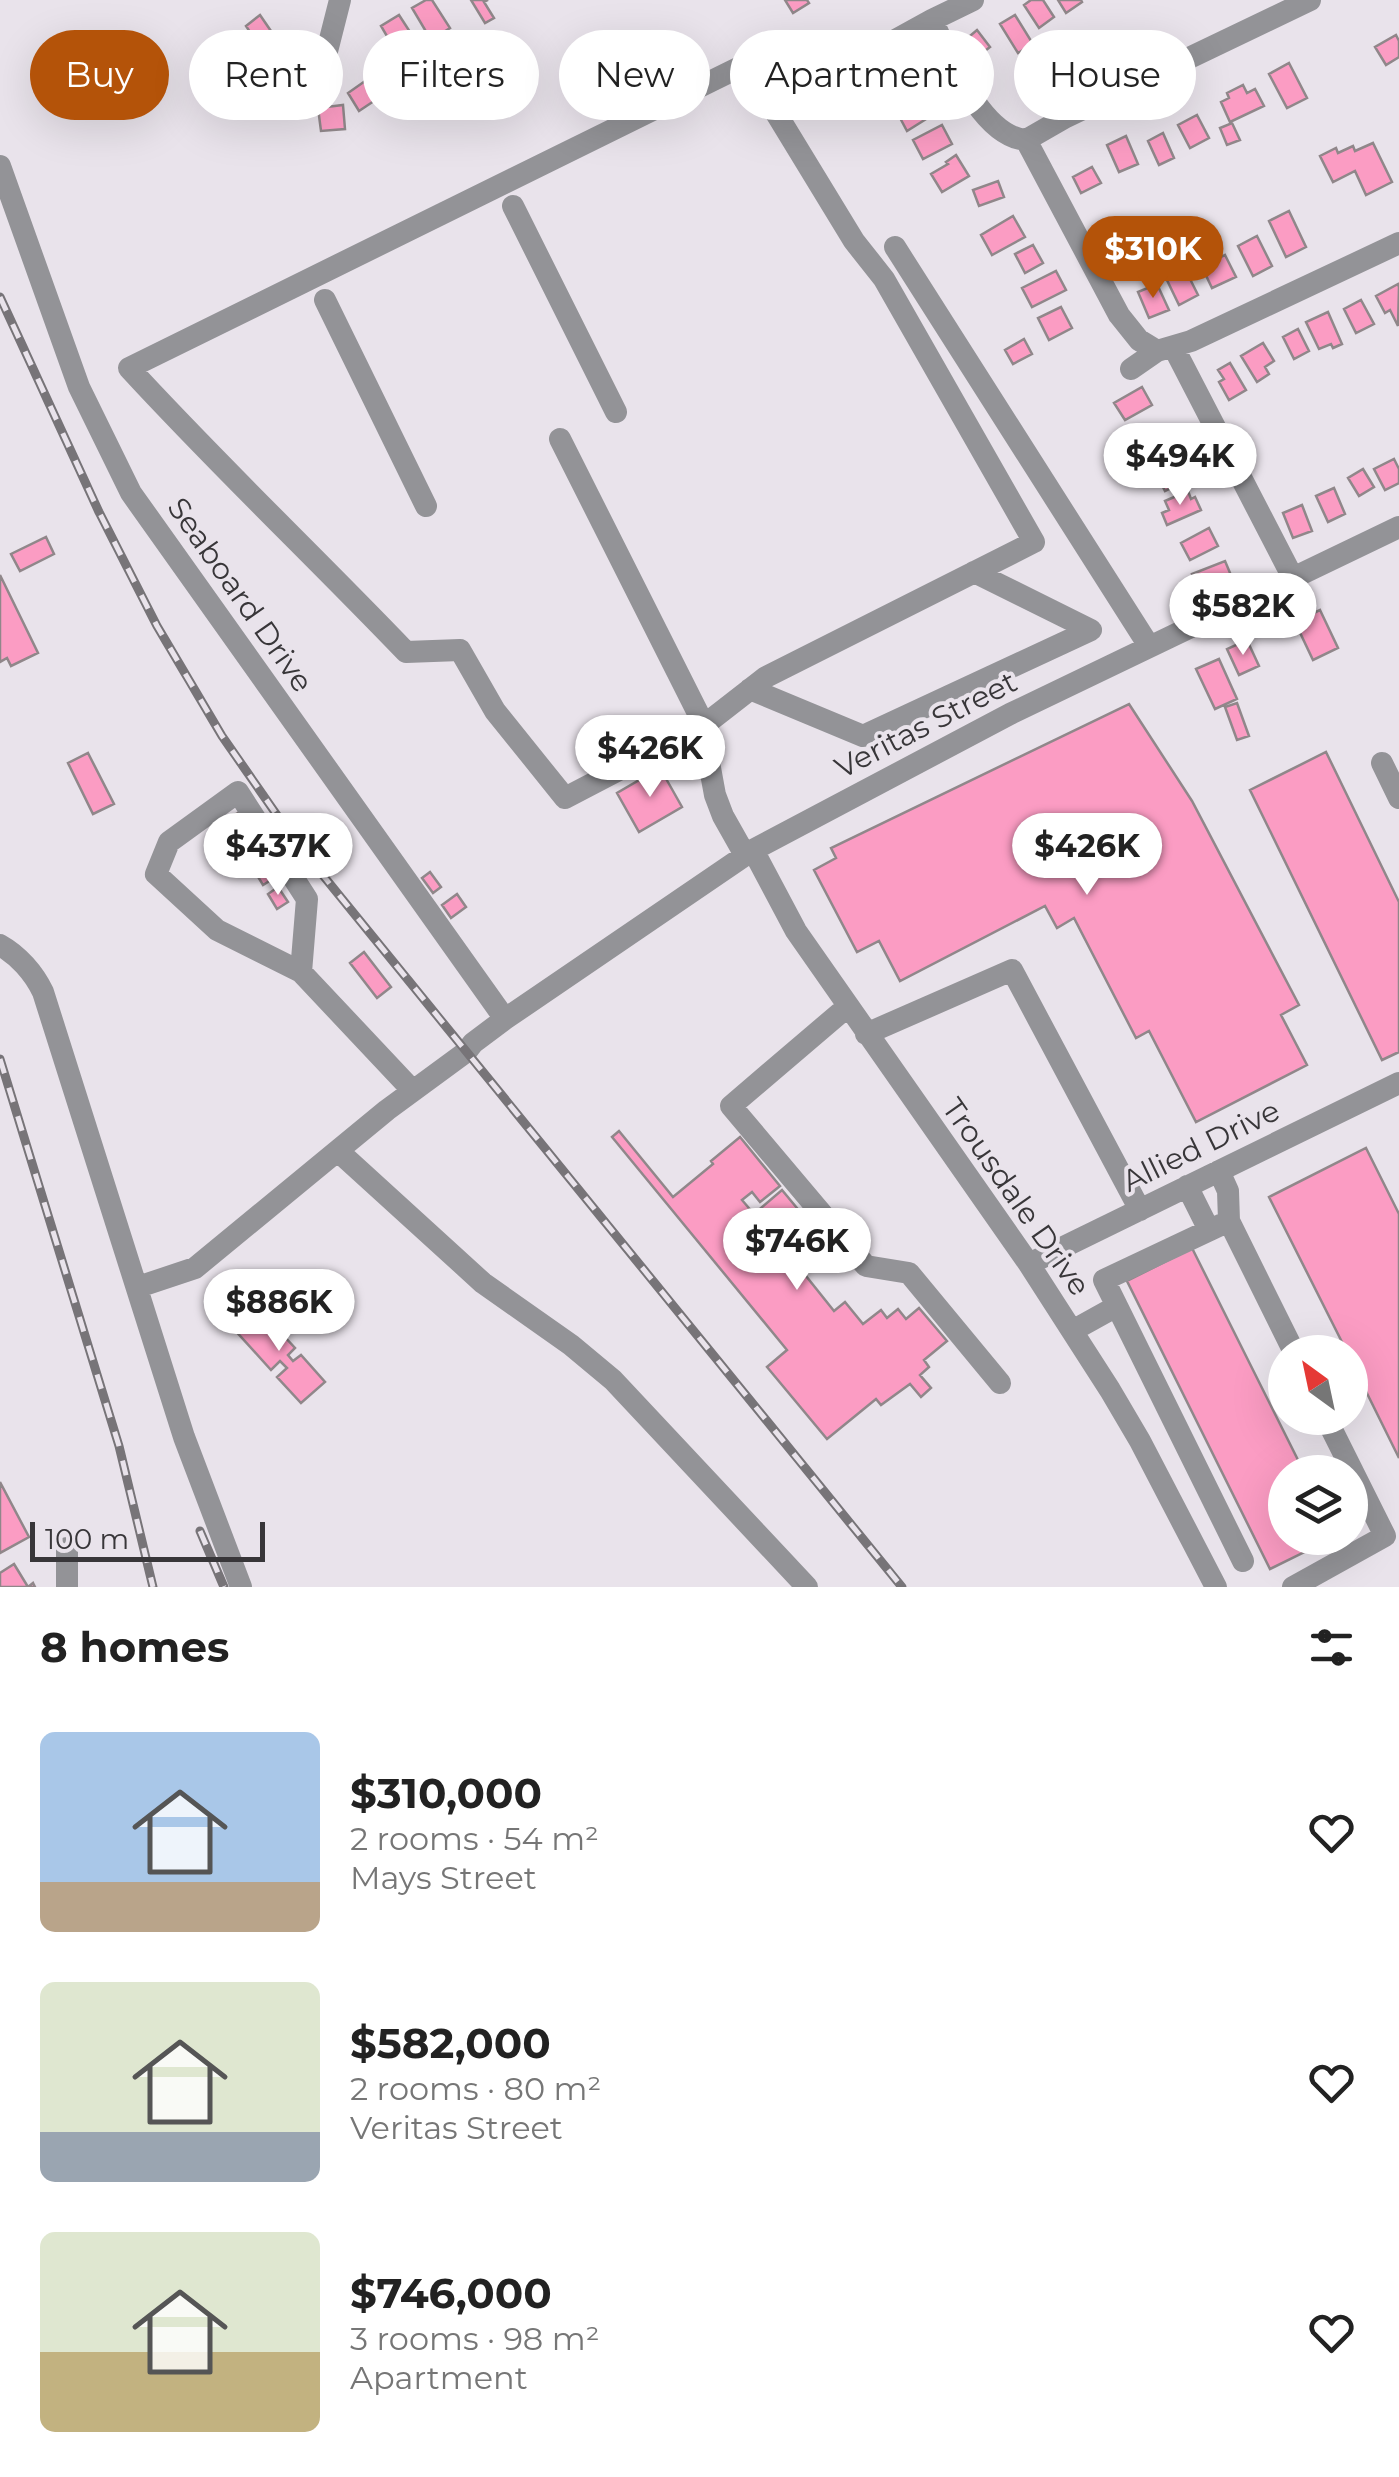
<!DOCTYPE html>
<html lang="en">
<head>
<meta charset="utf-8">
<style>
	body { margin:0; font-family:Montserrat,sans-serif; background:#f6f6f6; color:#222; height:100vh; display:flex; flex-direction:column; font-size:38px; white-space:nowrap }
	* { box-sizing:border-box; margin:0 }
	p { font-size:32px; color:#767676 }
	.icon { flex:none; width:55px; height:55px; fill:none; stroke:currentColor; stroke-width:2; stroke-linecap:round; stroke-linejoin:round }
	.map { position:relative; height:1587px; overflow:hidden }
	.drawer { display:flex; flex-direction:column; background:#fff; flex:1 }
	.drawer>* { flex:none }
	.guide { position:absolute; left:30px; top:30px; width:1340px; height:90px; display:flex; gap:20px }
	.needle { width:65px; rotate:327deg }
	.buttons { position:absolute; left:1268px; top:1335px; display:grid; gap:20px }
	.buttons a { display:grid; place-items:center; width:100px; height:100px; border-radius:50%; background:#fff; box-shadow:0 10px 40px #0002; font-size:50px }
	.scale { position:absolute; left:30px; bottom:25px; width:235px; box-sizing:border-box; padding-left:10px; border:5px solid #383639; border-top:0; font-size:28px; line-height:35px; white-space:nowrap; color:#383639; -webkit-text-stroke:8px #e9e3eb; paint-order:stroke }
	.price { position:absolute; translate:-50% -85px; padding:0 22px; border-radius:35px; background:#fff; color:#222; font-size:32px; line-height:65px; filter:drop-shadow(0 2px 5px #0008) }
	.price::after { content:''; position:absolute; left:50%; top:60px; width:30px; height:22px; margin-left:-15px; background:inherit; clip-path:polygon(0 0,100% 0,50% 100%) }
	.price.current { background:#b45309; color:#fff }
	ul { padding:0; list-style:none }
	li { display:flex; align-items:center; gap:30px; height:250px; padding:0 40px }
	li span { display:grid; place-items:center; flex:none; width:280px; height:200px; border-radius:15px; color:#555 }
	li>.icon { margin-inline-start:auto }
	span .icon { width:120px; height:120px; fill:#fffc; stroke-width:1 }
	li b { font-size:42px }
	h2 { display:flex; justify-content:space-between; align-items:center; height:120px; padding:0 40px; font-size:42px }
	.tag { padding:0 35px; border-radius:45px; background:#fff; box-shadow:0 10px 40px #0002; font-size:35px; line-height:90px }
	.tag.current { background:#b45309; color:#fff }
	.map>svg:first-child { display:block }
	.building { fill:#fb9cc3; stroke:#90878a; stroke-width:2.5 }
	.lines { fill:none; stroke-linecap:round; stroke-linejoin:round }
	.minor { stroke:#939397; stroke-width:22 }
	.rail-casing { stroke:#777478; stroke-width:9 }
	.rail { stroke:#e9e3eb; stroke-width:5; stroke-dasharray:15; stroke-linecap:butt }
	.labels { text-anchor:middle; stroke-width:8; stroke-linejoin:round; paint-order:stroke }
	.street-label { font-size:30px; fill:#383639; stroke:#e9e3eb }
</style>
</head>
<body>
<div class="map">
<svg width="1399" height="1587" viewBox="0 0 1399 1587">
	<rect width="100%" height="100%" fill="#e9e3eb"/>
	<path class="building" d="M 426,0 L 432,0 L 450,28 L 431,40 L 412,8 Z
		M 471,0 L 488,0 L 484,2 L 494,18 L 485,23 Z
		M 785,0 L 807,0 L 809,3 L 793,13 Z
		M 1031,0 L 1043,0 L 1054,17 L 1039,28 L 1024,5 Z
		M 1058,0 L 1081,0 L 1082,2 L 1066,13 Z
		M 260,15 L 273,34 L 258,44 L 246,26 Z
		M 399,15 L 414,38 L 395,50 L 381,26 Z
		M 1015,15 L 1033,44 L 1018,53 L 1000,24 Z
		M 977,30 L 990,47 L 977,57 L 964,41 Z
		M 1396,35 L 1399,41 L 1399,57 L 1386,65 L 1375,47 Z
		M 228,49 L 235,61 L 224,69 L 216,57 Z
		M 278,60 L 292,80 L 274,93 L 260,72 Z
		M 1289,63 L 1307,98 L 1287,108 L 1269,74 Z
		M 368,79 L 380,97 L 359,111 L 348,93 Z
		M 1243,85 L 1247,93 L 1255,89 L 1264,106 L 1230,122 L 1221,102 L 1229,98 L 1227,93 Z
		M 926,99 L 934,114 L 907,131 L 899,116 Z
		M 343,105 L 345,129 L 321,131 L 318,108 Z
		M 1197,115 L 1209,138 L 1190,148 L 1178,125 Z
		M 1232,123 L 1240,140 L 1227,145 L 1220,128 Z
		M 942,125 L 952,144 L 923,159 L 913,140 Z
		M 1163,133 L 1174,158 L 1159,165 L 1148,141 Z
		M 1126,136 L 1138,164 L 1119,172 L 1107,145 Z
		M 1373,143 L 1392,182 L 1366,195 L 1355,171 L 1333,182 L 1320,156 L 1336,148 L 1338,153 L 1353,146 L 1355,151 Z
		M 956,155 L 969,176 L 942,192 L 931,174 L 948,164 L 946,162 Z
		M 1092,167 L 1101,183 L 1081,193 L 1073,177 Z
		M 998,181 L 1004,197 L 979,206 L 973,190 Z
		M 1289,211 L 1306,247 L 1286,257 L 1269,221 Z
		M 1013,216 L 1025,237 L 992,255 L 981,235 Z
		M 1257,236 L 1272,266 L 1253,276 L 1238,246 Z
		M 1033,245 L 1043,263 L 1025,273 L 1015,254 Z
		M 1225,255 L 1236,277 L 1212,288 L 1202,267 Z
		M 1185,269 L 1198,295 L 1179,305 L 1166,278 Z
		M 1056,271 L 1066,290 L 1032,307 L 1022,288 Z
		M 1157,284 L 1169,310 L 1149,318 L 1138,292 Z
		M 1398,284 L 1399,287 L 1398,326 L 1390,310 L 1385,313 L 1376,296 Z
		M 1361,300 L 1374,324 L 1356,333 L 1344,309 Z
		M 1061,307 L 1072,328 L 1049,340 L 1038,318 Z
		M 1328,312 L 1342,344 L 1333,348 L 1331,344 L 1319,349 L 1306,322 Z
		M 1298,329 L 1309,351 L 1294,359 L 1283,337 Z
		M 1024,339 L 1032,354 L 1013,364 L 1005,350 Z
		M 1263,343 L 1274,361 L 1265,367 L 1269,374 L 1257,382 L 1241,356 Z
		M 1230,363 L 1246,390 L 1229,400 L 1219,382 L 1224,379 L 1218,370 Z
		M 1142,387 L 1152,405 L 1125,420 L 1114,403 Z
		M 1174,454 L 1187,480 L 1165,491 L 1152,465 Z
		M 1394,459 L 1399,469 L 1399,483 L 1385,490 L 1374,469 Z
		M 1363,469 L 1374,487 L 1359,496 L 1348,478 Z
		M 1334,488 L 1345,514 L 1328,522 L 1316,496 Z
		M 1188,491 L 1191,499 L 1195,497 L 1201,510 L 1167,525 L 1162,513 L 1169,510 L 1165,501 Z
		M 1302,505 L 1312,531 L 1293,538 L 1283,513 Z
		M 1209,528 L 1218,546 L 1190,560 L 1181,543 Z
		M 46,537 L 54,554 L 20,571 L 11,554 Z
		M 1225,561 L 1233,580 L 1200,593 L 1192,574 Z
		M 0,575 L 38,653 L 11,666 L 7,658 L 0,662 Z
		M 1320,610 L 1338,648 L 1313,660 L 1295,622 Z
		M 1247,640 L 1259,666 L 1239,675 L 1227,649 Z
		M 1219,659 L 1237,699 L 1215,709 L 1196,669 Z
		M 1237,703 L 1249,736 L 1237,740 L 1225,707 Z
		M 1129,704 L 1192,801 L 1299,1005 L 1281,1015 L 1307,1065 L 1196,1122 L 1149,1031 L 1136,1038 L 1074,918 L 1057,928 L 1045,906 L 900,981 L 879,941 L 857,952 L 814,870 L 836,858 L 831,848 Z
		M 1326,752 L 1399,902 L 1399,1052 L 1382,1060 L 1250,790 Z
		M 88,753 L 114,804 L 93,814 L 68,763 Z
		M 660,768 L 682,807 L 639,832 L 617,793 Z
		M 238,813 L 250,835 L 230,844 L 223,831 L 229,827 L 225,820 Z
		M 257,851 L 274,878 L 263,885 L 246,857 Z
		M 430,872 L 441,887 L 433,893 L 422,878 Z
		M 278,887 L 288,902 L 277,909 L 268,894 Z
		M 457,894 L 466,907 L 451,918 L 442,905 Z
		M 364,952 L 391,987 L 377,998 L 350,963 Z
		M 619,1131 L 673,1197 L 713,1164 L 711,1161 L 740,1137 L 780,1186 L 760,1202 L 752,1192 L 742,1200 L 754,1214 L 782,1190 L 826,1243 L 798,1266 L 834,1311 L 845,1302 L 863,1324 L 881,1310 L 887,1318 L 898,1309 L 906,1319 L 919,1308 L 947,1341 L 924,1360 L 929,1367 L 920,1375 L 931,1388 L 921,1397 L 910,1384 L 881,1405 L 876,1399 L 827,1439 L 767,1367 L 787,1350 L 612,1137 Z
		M 1366,1148 L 1399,1214 L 1399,1458 L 1350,1359 L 1350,1352 L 1347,1352 L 1269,1197 Z
		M 1192,1248 L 1304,1472 L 1285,1472 L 1285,1538 L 1333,1538 L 1270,1569 L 1127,1281 Z
		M 257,1307 L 295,1348 L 288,1355 L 293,1361 L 301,1355 L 325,1382 L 301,1403 L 277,1377 L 287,1368 L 280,1361 L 271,1370 L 233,1328 Z
		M 0,1482 L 29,1537 L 0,1553 Z
		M 14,1564 L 28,1587 L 33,1583 L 35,1587 L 0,1587 L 0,1573 Z"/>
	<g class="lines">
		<path class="minor" d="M 932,20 C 950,56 980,136 1026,140 L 1119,315 L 1139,340 L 1157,351
			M 746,64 L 854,241 L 884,279 L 1034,542 L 766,677 L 703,726 L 565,798 L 495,711 L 460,650 L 406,652 C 314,556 219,466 129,368 Z
			M 843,69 L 932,20 L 973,0
			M 322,71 L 340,0
			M 1026,140 L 1066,117 L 1310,0
			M 0,166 L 79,387 L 131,493 L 505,1019
			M 513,206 L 616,412
			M 895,247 L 1149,646
			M 325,300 L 426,506
			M 1174,348 L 1292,576
			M 1131,369 L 1157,351 L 1191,341 L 1399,243
			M 560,439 L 701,719 L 715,795 L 723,816 L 745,855
			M 750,689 L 863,736 L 1091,630 L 974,572
			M 1382,763 L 1399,798
			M 753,850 L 796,931 L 1029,1264 L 1110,1390 L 1140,1441 L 1216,1587
			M 0,945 C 18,955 34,973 43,992 L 184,1437 L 241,1587
			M 301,972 L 307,899 L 238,792 L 169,842 L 156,874 L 217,930 L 301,972 L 413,1091
			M 847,1007 L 731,1106 L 866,1266 L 909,1273 L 1000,1383
			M 866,1034 L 1012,970 L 1140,1210
			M 338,1151 L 483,1283 L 571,1345 L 613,1380 L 807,1587
			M 1219,1171 L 1228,1191 L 1229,1221 L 1294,1352
			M 1187,1186 L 1209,1230
			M 1229,1221 L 1104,1280 L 1243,1561
			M 1029,1264 L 1399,1083
			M 138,1287 L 195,1268 L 387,1110 L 466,1052 L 473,1043 L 505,1019 L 753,850 L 1010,714 L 1399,527
			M 1072,1331 L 1117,1306
			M 67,1587 L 67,1548
			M 1293,1587 L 1385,1536 L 1326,1418"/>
		<defs>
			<path id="rail" d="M 0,297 L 99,512 L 157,626 L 222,736 L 295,841 L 902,1587
				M 0,1059 L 119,1446 L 153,1587
				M 200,1531 L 224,1587"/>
		</defs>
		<use href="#rail" class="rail-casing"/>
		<use href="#rail" class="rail"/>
	</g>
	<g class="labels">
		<g class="street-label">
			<text transform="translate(240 595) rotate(55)" y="10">Seaboard Drive</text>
			<text transform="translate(926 725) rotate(-27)" y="10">Veritas Street</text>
			<text transform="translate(1201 1146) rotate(-26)" y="10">Allied Drive</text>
			<text transform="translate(1016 1197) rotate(55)" y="10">Trousdale Drive</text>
		</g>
	</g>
</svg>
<div class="buttons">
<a><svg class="needle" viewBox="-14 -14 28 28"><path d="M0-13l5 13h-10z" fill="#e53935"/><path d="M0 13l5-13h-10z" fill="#767676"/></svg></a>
<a><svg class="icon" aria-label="layers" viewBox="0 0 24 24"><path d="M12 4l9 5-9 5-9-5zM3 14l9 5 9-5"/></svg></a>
</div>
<div class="scale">100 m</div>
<b class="price current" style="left:1153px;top:301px">$310K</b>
<b class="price" style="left:1180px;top:508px">$494K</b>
<b class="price" style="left:1243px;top:658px">$582K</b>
<b class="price" style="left:650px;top:800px">$426K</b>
<b class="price" style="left:278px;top:898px">$437K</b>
<b class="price" style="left:1087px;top:898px">$426K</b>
<b class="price" style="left:797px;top:1293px">$746K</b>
<b class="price" style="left:279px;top:1354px">$886K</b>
<div class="guide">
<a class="tag current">Buy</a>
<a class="tag">Rent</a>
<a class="tag">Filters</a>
<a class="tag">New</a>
<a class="tag">Apartment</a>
<a class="tag">House</a>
</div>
</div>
<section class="drawer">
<h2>8 homes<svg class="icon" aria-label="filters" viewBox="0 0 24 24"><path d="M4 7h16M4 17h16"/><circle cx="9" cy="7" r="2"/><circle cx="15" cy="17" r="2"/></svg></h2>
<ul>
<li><span style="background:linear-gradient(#a9c7e8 75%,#b9a48a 0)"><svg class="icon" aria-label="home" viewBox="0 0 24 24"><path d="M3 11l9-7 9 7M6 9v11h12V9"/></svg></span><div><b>$310,000</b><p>2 rooms · 54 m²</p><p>Mays Street</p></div><svg class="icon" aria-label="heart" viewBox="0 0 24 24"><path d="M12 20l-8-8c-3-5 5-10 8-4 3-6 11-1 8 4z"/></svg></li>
<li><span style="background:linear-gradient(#dfe7d0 75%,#9aa5b1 0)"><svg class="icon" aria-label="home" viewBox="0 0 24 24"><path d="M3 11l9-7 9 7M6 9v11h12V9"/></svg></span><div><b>$582,000</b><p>2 rooms · 80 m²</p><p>Veritas Street</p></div><svg class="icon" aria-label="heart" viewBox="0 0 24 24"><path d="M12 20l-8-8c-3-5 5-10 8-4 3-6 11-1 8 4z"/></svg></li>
<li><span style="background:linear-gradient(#dfe7d0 60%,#c2b280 0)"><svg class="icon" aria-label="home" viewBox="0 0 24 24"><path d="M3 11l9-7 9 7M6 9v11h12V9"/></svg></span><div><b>$746,000</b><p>3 rooms · 98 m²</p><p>Apartment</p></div><svg class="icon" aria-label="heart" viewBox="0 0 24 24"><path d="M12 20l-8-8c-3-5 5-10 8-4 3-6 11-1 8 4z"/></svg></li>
</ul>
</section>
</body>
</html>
